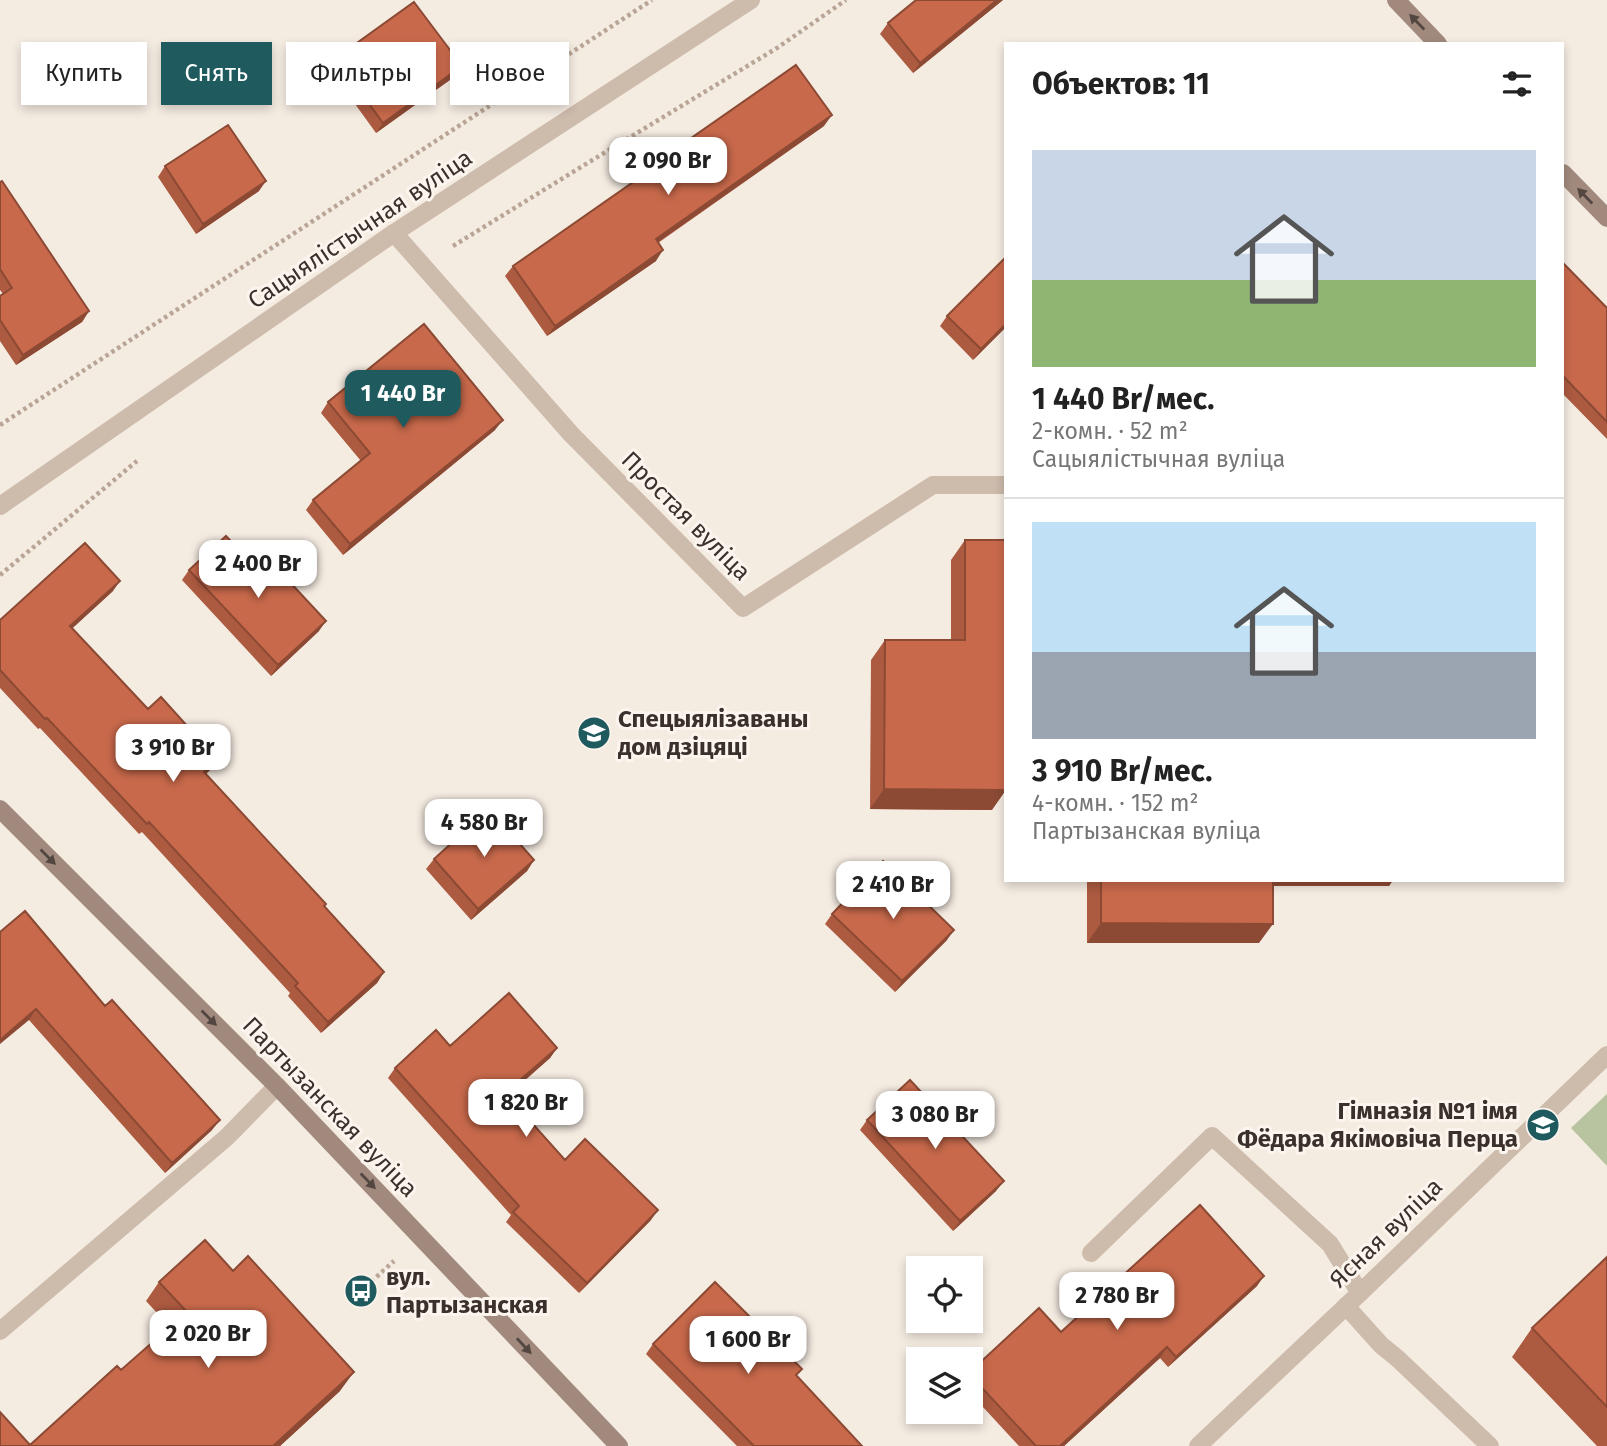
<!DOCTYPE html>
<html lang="ru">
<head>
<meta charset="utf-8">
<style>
	body { margin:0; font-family:"Fira Sans",sans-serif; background:#f6f6f6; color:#222; height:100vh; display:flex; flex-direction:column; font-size:26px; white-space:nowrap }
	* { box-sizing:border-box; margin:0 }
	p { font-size:23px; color:#767676 }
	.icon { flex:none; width:38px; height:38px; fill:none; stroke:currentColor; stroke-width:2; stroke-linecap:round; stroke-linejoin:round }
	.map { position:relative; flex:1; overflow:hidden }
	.sheet { position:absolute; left:1004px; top:42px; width:560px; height:840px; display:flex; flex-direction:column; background:#fff; border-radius:0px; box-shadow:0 4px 10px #0003 }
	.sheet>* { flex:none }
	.guide { position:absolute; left:21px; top:42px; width:665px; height:63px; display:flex; gap:14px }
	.buttons { position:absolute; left:906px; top:1256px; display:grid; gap:14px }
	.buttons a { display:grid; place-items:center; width:77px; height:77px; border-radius:0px; background:#fff; box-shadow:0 4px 10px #0003; font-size:35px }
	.price { position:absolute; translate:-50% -60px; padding:0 16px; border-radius:14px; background:#fff; color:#222; font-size:23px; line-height:46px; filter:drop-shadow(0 2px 4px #0008) }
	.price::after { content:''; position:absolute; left:50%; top:42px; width:21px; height:16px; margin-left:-10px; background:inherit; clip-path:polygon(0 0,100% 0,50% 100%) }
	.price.selected { background:#1f5a5e; color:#fff }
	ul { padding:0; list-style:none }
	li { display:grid; align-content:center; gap:14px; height:371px; padding:0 28px }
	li+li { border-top:2px solid #e0e0e0 }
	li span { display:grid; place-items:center; height:217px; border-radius:0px; color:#555 }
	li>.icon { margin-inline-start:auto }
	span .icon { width:126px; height:126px; fill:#fffc; stroke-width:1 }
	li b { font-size:30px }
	h2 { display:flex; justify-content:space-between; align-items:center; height:84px; padding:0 28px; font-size:30px }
	.tag { padding:0 24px; border-radius:0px; background:#fff; box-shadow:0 4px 10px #0003; font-size:24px; line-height:63px }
	.tag.selected { background:#1f5a5e; color:#fff }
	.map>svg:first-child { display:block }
	.green { fill:#b8c4a0 }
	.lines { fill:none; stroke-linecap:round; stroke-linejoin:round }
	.path { stroke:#b9a596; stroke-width:4.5; stroke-dasharray:3.5 3.5; stroke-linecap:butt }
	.service { stroke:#cdbbac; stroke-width:18 }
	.minor { stroke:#cdbbac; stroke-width:18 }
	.secondary { stroke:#a18a7d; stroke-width:18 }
	.wall { fill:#ac5a40 }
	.shaded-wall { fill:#8c4a34 }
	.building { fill:#c8694b; stroke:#8c4a34; stroke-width:2 }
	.oneway { fill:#544640 }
	.labels { text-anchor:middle; stroke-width:6; stroke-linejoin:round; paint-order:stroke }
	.street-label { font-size:24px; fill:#3b302b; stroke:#fbf5ee }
	.poi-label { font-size:24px; font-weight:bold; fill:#3b302b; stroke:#fbf5ee; text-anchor:start }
</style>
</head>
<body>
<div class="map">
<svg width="1607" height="1446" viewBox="0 0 1607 1446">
	<rect width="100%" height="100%" fill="#f4ebe1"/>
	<path class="green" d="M 1607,1094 L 1607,1166 L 1571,1128 Z"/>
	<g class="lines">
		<path class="path" d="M 453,246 L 581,167 L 777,48 L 846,0
			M 0,425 L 652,0
			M 0,575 L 137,461
			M 361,1291 L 394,1261"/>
		<path class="service" d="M 394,233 L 571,434 L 743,608 L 933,485 L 1006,485
			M 1091,1253 L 1212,1136 L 1330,1244 L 1360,1293
			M 1346,1306 L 1381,1345 L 1397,1358 L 1490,1446
			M 0,1331 L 227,1137 L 277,1086"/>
		<path class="minor" d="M 0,506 L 394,233 L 751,0
			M 1198,1446 L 1360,1293 L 1607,1055"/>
		<path class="secondary" d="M 1396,0 L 1438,44
			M 1563,173 L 1607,218
			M 0,809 L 277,1086 L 619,1446"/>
	</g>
	<path class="wall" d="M 1003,0 L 913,73 L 880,34 L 888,23 Z
		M 336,58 L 454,77 L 376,133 L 329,68 Z
		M 824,126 L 658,243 L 656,261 L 547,336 L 505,276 L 513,266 L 650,170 L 654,164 Z
		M 165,166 L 259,191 L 196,234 L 158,177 Z
		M 0,182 L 89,311 L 82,322 L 16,365 L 0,341 L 0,296 L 3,294 L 0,290 Z
		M 1006,257 L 1006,327 L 973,360 L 940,326 L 947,316 Z
		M 1563,263 L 1607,308 L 1607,439 L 1563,394 Z
		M 328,402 L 495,430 L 343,555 L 306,510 L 313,500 L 361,461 L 321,413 Z
		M 965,540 L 992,810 L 870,809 L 871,660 L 885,640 L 951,640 L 951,560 Z
		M 189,570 L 319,631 L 271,676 L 182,580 Z
		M 113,591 L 72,628 L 148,709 L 210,770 L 206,774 L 384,972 L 377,983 L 321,1033 L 288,996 L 290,993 L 142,832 L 139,834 L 40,728 L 38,729 L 0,688 L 0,620 Z
		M 434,859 L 534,860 L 527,871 L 471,920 L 426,869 Z
		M 1087,880 L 1393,880 L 1389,886 L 1273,886 L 1259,943 L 1087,943 Z
		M 832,914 L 947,940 L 895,992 L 825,924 Z
		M 0,932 L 105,1006 L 212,1130 L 165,1173 L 29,1020 Z
		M 450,1046 L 557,1048 L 550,1058 L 507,1096 L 565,1160 L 651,1220 L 579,1293 L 506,1222 L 511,1215 L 388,1078 L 395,1068 Z
		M 867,1120 L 996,1191 L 953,1231 L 860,1130 Z
		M 1607,1257 L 1607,1446 L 1597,1446 L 1512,1357 L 1532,1328 Z
		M 159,1282 L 340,1391 L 280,1446 L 0,1446 L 30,1445 L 121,1370 L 170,1327 L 146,1301 Z
		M 1257,1286 L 1168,1367 L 1160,1358 L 1064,1446 L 1019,1446 L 971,1394 L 971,1371 L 1061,1332 Z
		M 653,1344 L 797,1377 L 862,1446 L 737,1446 L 646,1354 Z"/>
	<path class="shaded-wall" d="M 997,0 L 1003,0 L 913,73 L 920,63 Z
		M 462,66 L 454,77 L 376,133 L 383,123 Z
		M 832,115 L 824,126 L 648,249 L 656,239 Z
		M 266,181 L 259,191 L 196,234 L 203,224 Z
		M 663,250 L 656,261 L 547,336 L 555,326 Z
		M 89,311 L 82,322 L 16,365 L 23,355 Z
		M 1006,324 L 1006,327 L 973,360 L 981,349 Z
		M 503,420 L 495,430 L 343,555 L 350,544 Z
		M 120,581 L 113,591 L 63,637 L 70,626 Z
		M 326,621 L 319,631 L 271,676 L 278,665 Z
		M 217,759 L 210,770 L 197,782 L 204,772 Z
		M 884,789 L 1006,790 L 992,810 L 870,809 Z
		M 534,860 L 527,871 L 471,920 L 478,909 Z
		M 1263,880 L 1393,880 L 1389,886 L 1259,886 Z
		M 1101,923 L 1273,924 L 1259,943 L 1087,943 Z
		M 954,930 L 947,940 L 895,992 L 902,981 Z
		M 384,972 L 377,983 L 321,1033 L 328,1022 Z
		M 36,1009 L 29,1020 L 0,1044 L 0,1040 Z
		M 557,1048 L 550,1058 L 498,1104 L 505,1093 Z
		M 220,1120 L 212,1130 L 165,1173 L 172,1163 Z
		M 1004,1181 L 996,1191 L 953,1231 L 960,1221 Z
		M 658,1210 L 651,1220 L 579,1293 L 587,1283 Z
		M 1264,1276 L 1257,1286 L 1168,1367 L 1176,1357 Z
		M 1167,1347 L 1160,1358 L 1064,1446 L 1060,1446 Z
		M 354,1372 L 340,1391 L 280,1446 L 273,1446 Z"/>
	<path class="building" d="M 916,0 L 997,0 L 920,63 L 888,23 Z
		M 414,2 L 462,66 L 383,123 L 336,58 Z
		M 796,65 L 832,115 L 656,239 L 663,250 L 555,326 L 513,266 L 656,166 L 654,164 Z
		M 228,125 L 266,181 L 203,224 L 165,166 Z
		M 2,181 L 89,311 L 23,355 L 0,320 L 0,296 L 12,288 L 0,269 L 0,182 Z
		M 1006,257 L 1006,324 L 981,349 L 947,316 Z
		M 1563,263 L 1607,308 L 1607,422 L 1563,376 Z
		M 424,324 L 503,420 L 350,544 L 313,500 L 370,453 L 328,402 Z
		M 226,536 L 262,574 L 273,564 L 326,621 L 278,665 L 189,570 Z
		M 965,540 L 1006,540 L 1006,790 L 884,789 L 885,640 L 965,640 Z
		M 85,543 L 120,581 L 70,626 L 148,709 L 161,697 L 217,759 L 204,772 L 326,904 L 324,906 L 384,972 L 328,1022 L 295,986 L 298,983 L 149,822 L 147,824 L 47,718 L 45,719 L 0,670 L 0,620 Z
		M 489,809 L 534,860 L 478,909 L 434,859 Z
		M 883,861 L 954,930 L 902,981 L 832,914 Z
		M 1101,880 L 1273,880 L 1273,924 L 1101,923 Z
		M 25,911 L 105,1006 L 112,1000 L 220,1120 L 172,1163 L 36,1009 L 0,1040 L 0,932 Z
		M 509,993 L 557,1048 L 505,1093 L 565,1160 L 585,1139 L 658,1210 L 587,1283 L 513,1212 L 519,1206 L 395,1068 L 436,1030 L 450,1046 Z
		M 910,1080 L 1004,1181 L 960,1221 L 867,1120 Z
		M 1200,1205 L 1264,1276 L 1176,1357 L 1167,1347 L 1060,1446 L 1036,1446 L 971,1376 L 971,1371 L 1039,1308 L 1061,1332 Z
		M 205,1240 L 233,1271 L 248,1256 L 354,1372 L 273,1446 L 0,1446 L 0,1412 L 30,1445 L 117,1366 L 121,1370 L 187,1312 L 159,1282 Z
		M 1607,1257 L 1607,1407 L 1532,1328 Z
		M 715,1282 L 802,1369 L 796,1375 L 862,1446 L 754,1446 L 653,1344 Z"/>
	<defs><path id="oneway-solid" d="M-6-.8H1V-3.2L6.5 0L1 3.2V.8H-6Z" transform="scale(1.75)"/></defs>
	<g class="oneway">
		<use href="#oneway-solid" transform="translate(1417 22) rotate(-134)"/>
		<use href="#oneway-solid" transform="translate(1585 196) rotate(-134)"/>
		<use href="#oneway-solid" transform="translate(48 857) rotate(45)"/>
		<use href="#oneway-solid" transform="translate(209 1018) rotate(45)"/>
		<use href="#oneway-solid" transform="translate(368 1181) rotate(46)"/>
		<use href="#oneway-solid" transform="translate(524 1346) rotate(47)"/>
	</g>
	<defs>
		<symbol id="school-disc" viewBox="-11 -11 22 22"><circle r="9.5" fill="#1f5a5e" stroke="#fbf5ee"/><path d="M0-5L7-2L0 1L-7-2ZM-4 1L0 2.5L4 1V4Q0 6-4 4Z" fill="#fff"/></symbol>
		<symbol id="bus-disc" viewBox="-11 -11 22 22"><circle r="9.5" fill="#1f5a5e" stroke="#fbf5ee"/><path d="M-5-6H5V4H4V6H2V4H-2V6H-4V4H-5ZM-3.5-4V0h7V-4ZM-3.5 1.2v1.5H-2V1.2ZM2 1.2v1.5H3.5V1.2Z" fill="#fff"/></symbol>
	</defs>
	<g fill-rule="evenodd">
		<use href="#school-disc" x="575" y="714" width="38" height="38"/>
		<use href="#school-disc" x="1524" y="1106" width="38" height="38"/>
		<use href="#bus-disc" x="342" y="1272" width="38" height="38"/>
	</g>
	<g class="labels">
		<g class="street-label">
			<text transform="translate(360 229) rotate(-34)" y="8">Сацыялістычная вуліца</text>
			<text transform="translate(686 516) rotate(45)" y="8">Простая вуліца</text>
			<text transform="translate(330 1107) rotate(46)" y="8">Партызанская вуліца</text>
			<text transform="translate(1386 1233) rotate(-44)" y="8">Ясная вуліца</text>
		</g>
		<g class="poi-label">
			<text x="618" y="727">Спецыялізаваны<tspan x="618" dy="28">дом дзіцяці</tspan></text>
			<text x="1518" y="1119" text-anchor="end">Гімназія №1 імя<tspan x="1518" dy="28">Фёдара Якімовіча Перца</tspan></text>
			<text x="386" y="1285">вул.<tspan x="386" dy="28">Партызанская</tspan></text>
		</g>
	</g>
</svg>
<div class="buttons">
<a><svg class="icon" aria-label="locate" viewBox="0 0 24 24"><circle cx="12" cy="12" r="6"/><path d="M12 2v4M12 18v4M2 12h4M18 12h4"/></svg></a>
<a><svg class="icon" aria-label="layers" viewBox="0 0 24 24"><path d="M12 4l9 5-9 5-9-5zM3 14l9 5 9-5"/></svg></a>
</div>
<b class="price" style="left:668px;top:197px">2 090 Br</b>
<b class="price selected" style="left:403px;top:430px">1 440 Br</b>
<b class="price" style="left:258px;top:600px">2 400 Br</b>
<b class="price" style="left:173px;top:784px">3 910 Br</b>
<b class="price" style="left:484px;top:859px">4 580 Br</b>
<b class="price" style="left:893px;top:921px">2 410 Br</b>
<b class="price" style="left:526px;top:1139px">1 820 Br</b>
<b class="price" style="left:935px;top:1151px">3 080 Br</b>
<b class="price" style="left:1117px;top:1332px">2 780 Br</b>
<b class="price" style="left:208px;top:1370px">2 020 Br</b>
<b class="price" style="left:748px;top:1376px">1 600 Br</b>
<div class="guide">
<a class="tag">Купить</a>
<a class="tag selected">Снять</a>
<a class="tag">Фильтры</a>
<a class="tag">Новое</a>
</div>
<section class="sheet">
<h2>Объектов: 11<svg class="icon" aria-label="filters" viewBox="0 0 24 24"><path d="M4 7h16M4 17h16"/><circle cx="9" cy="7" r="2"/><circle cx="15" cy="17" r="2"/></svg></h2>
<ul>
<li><span style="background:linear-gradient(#c9d6e8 60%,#8fb573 0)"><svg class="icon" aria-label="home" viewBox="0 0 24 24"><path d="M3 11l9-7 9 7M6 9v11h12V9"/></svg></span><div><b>1 440 Br/мес.</b><p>2-комн. · 52 m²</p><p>Сацыялістычная вуліца</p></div></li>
<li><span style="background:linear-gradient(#bfe0f5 60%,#9aa5b1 0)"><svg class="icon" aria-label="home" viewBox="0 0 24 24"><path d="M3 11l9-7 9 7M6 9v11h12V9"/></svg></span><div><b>3 910 Br/мес.</b><p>4-комн. · 152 m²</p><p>Партызанская вуліца</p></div></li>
</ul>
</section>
</div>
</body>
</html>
